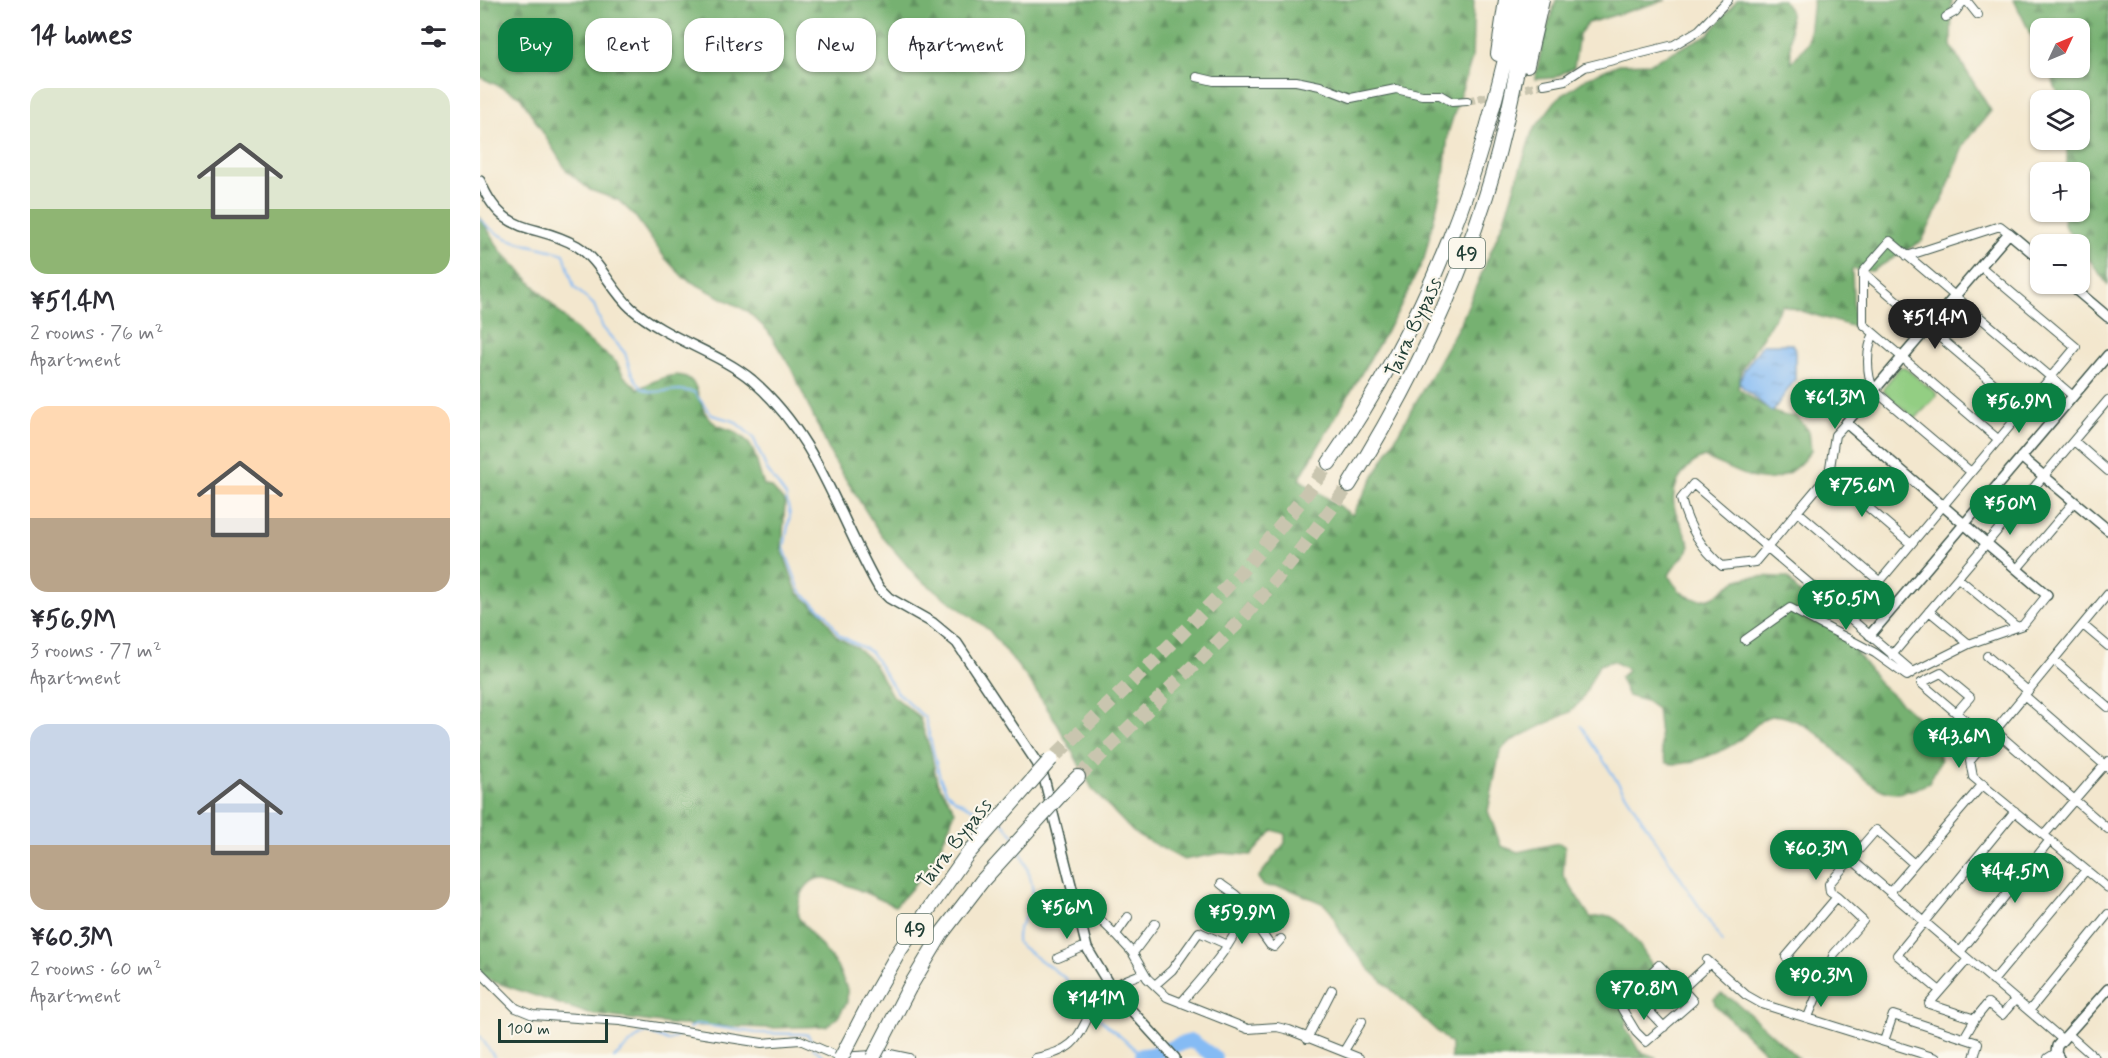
<!DOCTYPE html>
<html lang="en">
<head>
<meta charset="utf-8">
<style>
	body { margin:0; font-family:Mynerve,sans-serif; background:#f7f7f7; color:#2b2b33; height:100vh; display:flex; flex-direction:column; font-size:22px; white-space:nowrap }
	* { box-sizing:border-box; margin:0 }
	p { font-size:20px; color:#7c7c81 }
	.icon { flex:none; width:33px; height:33px; fill:none; stroke:currentColor; stroke-width:2; stroke-linecap:round; stroke-linejoin:round }
	.map { position:relative; flex:1; overflow:hidden }
	.side { display:flex; flex-direction:column; background:#fff; width:480px }
	.side>* { flex:none }
	.banner { position:absolute; left:18px; top:18px; width:570px; height:54px; display:flex; gap:12px }
	.needle { width:39px; rotate:46deg }
	.fabs { position:absolute; left:1550px; top:18px; display:grid; gap:12px }
	.fabs a { display:grid; place-items:center; width:60px; height:60px; border-radius:12px; background:#fff; box-shadow:0 2px 4px #0004; font-size:30px }
	.scale { position:absolute; left:18px; bottom:15px; width:110px; box-sizing:border-box; padding-left:6px; border:3px solid #1f3d34; border-top:0; font-size:16px; line-height:21px; white-space:nowrap; color:#1f3d34; -webkit-text-stroke:4px #fbf7ec; paint-order:stroke }
	.price { position:absolute; translate:-50% -51px; padding:0 14px; border-radius:21px; background:#0b8043; color:#fff; font-size:20px; line-height:39px; filter:drop-shadow(0 2px 3px #0008) }
	.price::after { content:''; position:absolute; left:50%; top:36px; width:18px; height:14px; margin-left:-9px; background:inherit; clip-path:polygon(0 0,100% 0,50% 100%) }
	.price.current { background:#222; color:#fff }
	ul { padding:0; list-style:none }
	li { display:grid; align-content:center; gap:12px; height:318px; padding:0 30px }
	li span { display:grid; place-items:center; height:186px; border-radius:18px; color:#555 }
	li>.icon { margin-inline-start:auto }
	span .icon { width:108px; height:108px; fill:#fffc; stroke-width:1 }
	li b { font-size:26px }
	h2 { display:flex; justify-content:space-between; align-items:center; height:72px; padding:0 30px; font-size:26px }
	.chip { padding:0 21px; border-radius:18px; background:#fff; box-shadow:0 2px 4px #0004; font-size:21px; line-height:54px }
	.chip.current { background:#0b8043; color:#fff }
	main { display:flex; flex:1; min-height:0 }
	.map>svg:first-child { display:block }
	.forest { fill:url(#forest-firs); stroke:#4a7752; stroke-width:1.5 }
	.park { fill:#93ce83; stroke:#59865c; stroke-width:1.5 }
	.water { fill:url(#water-ripples); stroke:#527c94; stroke-width:1.5 }
	.lines { fill:none; stroke-linecap:round; stroke-linejoin:round }
	.stream { stroke:#85bbf4; stroke-width:2 }
	.river { stroke:#85bbf4; stroke-width:14 }
	.minor-tunnel { stroke:#c9c5af; stroke-width:8; stroke-dasharray:8 4; stroke-linecap:butt }
	.trunk-tunnel { stroke:#c9c5af; stroke-width:14; stroke-dasharray:14 7; stroke-linecap:butt }
	.minor-casing { stroke:#3f564b; stroke-width:10 }
	.tertiary-casing { stroke:#3f564b; stroke-width:12 }
	.trunk-casing { stroke:#3f564b; stroke-width:16 }
	.minor { stroke:#fff; stroke-width:8 }
	.tertiary { stroke:#fff; stroke-width:9 }
	.trunk { stroke:#fff; stroke-width:14 }
	.trunk-bridge-casing { stroke:#3f564b; stroke-width:16; stroke-linecap:butt }
	.trunk-bridge { stroke:#fff; stroke-width:14 }
	.labels { text-anchor:middle; stroke-width:4.5; stroke-linejoin:round; paint-order:stroke }
	.shield { fill:#fbf7ec; stroke:#61756b; stroke-width:1.5 }
	.shield-label { font-size:18px; font-weight:bold; fill:#1f3d34 }
	.street-label { font-size:20px; fill:#1f3d34; stroke:#fbf7ec }
</style>
</head>
<body>
<main>
<section class="side">
<h2>14 homes<svg class="icon" aria-label="filters" viewBox="0 0 24 24"><path d="M4 7h16M4 17h16"/><circle cx="9" cy="7" r="2"/><circle cx="15" cy="17" r="2"/></svg></h2>
<ul>
<li><span style="background:linear-gradient(#dfe7d0 65%,#8fb573 0)"><svg class="icon" aria-label="home" viewBox="0 0 24 24"><path d="M3 11l9-7 9 7M6 9v11h12V9"/></svg></span><div><b>¥51.4M</b><p>2 rooms · 76 m²</p><p>Apartment</p></div></li>
<li><span style="background:linear-gradient(#ffd9b3 60%,#b9a48a 0)"><svg class="icon" aria-label="home" viewBox="0 0 24 24"><path d="M3 11l9-7 9 7M6 9v11h12V9"/></svg></span><div><b>¥56.9M</b><p>3 rooms · 77 m²</p><p>Apartment</p></div></li>
<li><span style="background:linear-gradient(#c9d6e8 65%,#b9a48a 0)"><svg class="icon" aria-label="home" viewBox="0 0 24 24"><path d="M3 11l9-7 9 7M6 9v11h12V9"/></svg></span><div><b>¥60.3M</b><p>2 rooms · 60 m²</p><p>Apartment</p></div></li>
</ul>
</section>
<div class="map">
<svg width="1628" height="1058" viewBox="0 0 1628 1058">
	<defs>
		<pattern id="forest-firs" width="22" height="20" patternUnits="userSpaceOnUse" patternTransform="scale(1.5)"><rect width="22" height="20" fill="#76b171"/><path d="M5 1l3.5 6h-7zM16 11l3.5 6h-7z" fill="#60915e"/></pattern>
		<pattern id="water-ripples" width="26" height="14" patternUnits="userSpaceOnUse" patternTransform="scale(1.5)"><rect width="26" height="14" fill="#85bbf4"/><path d="M2 4q2-2 4 0t4 0M15 11q2-2 4 0t4 0" fill="none" stroke="#6c99c6"/></pattern>
	</defs>
	<rect width="100%" height="100%" fill="#fbf7ec"/>
	<filter id="ink" filterUnits="userSpaceOnUse"><feTurbulence type="fractalNoise" baseFrequency=".0167" numOctaves="2"/><feDisplacementMap in="SourceGraphic" scale="12" xChannelSelector="R" yChannelSelector="G"/><feConvolveMatrix kernelMatrix="1 2 1 2 8 2 1 2 1" color-interpolation-filters="sRGB"/></filter>
	<filter id="wash" filterUnits="userSpaceOnUse"><feTurbulence type="fractalNoise" baseFrequency=".008" numOctaves="4" result="noise"/><feDisplacementMap in="SourceGraphic" scale="24" xChannelSelector="R" yChannelSelector="G"/><feGaussianBlur stdDeviation="1.35" result="paint"/><feColorMatrix in="noise" values="0 0 0 0 0 0 0 0 0 0 0 0 0 0 0 0 0 1.4 0 .05"/><feComposite in="paint" operator="in"/></filter>
	<g filter="url(#wash)">
		<rect width="100%" height="100%" fill="#f3e7ce"/>
		<path class="forest" d="M 0,0 L 994,0 L 992,58 L 968,133 L 964,177 L 944,259 L 916,315 L 819,479 L 872,515 L 982,320 L 1024,220 L 1052,132 L 1077,99 L 1109,77 L 1139,64 L 1171,63 L 1229,34 L 1257,0 L 1303,0 L 1310,12 L 1311,63 L 1328,43 L 1333,0 L 1472,0 L 1471,46 L 1511,111 L 1484,144 L 1465,194 L 1442,241 L 1392,271 L 1372,269 L 1374,327 L 1302,305 L 1261,371 L 1258,388 C 1274,399 1295,419 1316,416 L 1329,431 L 1331,451 C 1294,499 1270,476 1224,457 C 1213,461 1205,469 1199,479 C 1185,506 1201,520 1210,546 C 1205,559 1193,563 1189,576 C 1199,595 1217,607 1238,594 C 1246,588 1251,582 1261,579 C 1276,575 1292,577 1308,577 L 1318,592 L 1326,596 L 1325,609 L 1361,631 L 1400,684 L 1448,727 L 1461,759 L 1449,783 C 1440,787 1428,793 1418,793 C 1387,795 1357,746 1334,731 C 1326,725 1311,718 1301,716 C 1283,712 1275,728 1263,737 C 1249,750 1205,768 1187,763 L 1182,753 L 1177,709 L 1166,701 L 1148,696 L 1140,678 L 1147,671 L 1146,668 L 1133,661 L 1119,665 L 1101,701 L 1090,712 L 1029,742 L 1020,751 L 1008,811 L 1021,846 L 1038,852 L 1079,843 L 1085,847 L 1083,875 L 1110,917 C 1116,918 1124,915 1129,916 C 1145,921 1165,953 1173,967 L 1153,996 L 1145,1027 L 1159,1051 L 1177,1058 L 971,1058 L 971,1044 L 889,969 L 862,935 L 852,913 L 844,904 L 807,888 L 784,886 L 778,878 L 805,843 L 805,834 L 793,830 L 771,855 L 741,853 L 704,860 L 654,833 L 613,790 L 575,720 L 548,679 L 509,630 L 437,577 L 401,535 L 353,459 L 311,368 L 288,331 L 267,311 L 204,278 L 185,258 L 155,216 L 138,200 L 110,190 L 87,171 L 40,96 L 0,77 Z
			M 1076,0 L 1186,0 L 1108,23 L 1099,34 L 1094,67 L 1074,78 L 1055,79 L 1063,41 Z
			M 1534,0 L 1628,0 L 1628,285 L 1584,225 L 1585,212 L 1599,212 L 1599,172 L 1587,172 L 1587,140 L 1599,140 L 1599,100 L 1581,100 L 1567,68 L 1599,68 L 1599,28 L 1560,28 L 1560,53 Z
			M 0,217 L 20,250 L 102,336 L 136,362 L 144,376 L 158,389 C 174,381 205,363 216,388 C 220,398 221,410 229,418 C 236,427 244,427 253,431 C 279,445 274,461 284,485 L 292,488 L 305,502 L 302,549 L 317,592 L 343,614 L 357,637 L 376,647 L 392,661 L 411,694 L 439,717 L 451,752 L 457,782 L 475,810 C 464,846 442,880 415,906 C 401,900 355,878 344,878 C 324,878 317,901 318,917 L 357,966 L 367,989 L 367,1002 L 358,1017 L 347,1026 L 291,1028 L 198,1025 L 109,1014 L 0,977 Z
			M 1241,994 L 1255,1001 L 1318,1058 L 1291,1058 L 1235,1005 L 1234,999 Z"/>
		<path class="park" d="M 1420,367 L 1424,367 L 1456,393 L 1456,397 L 1435,419 L 1404,392 L 1404,387 Z"/>
		<path class="water" d="M 1283,344 L 1313,344 L 1315,348 L 1315,380 L 1292,412 L 1259,384 L 1264,370 Z"/>
		<g class="lines">
			<path class="stream" d="M 0,218 C 22,246 53,243 84,254 L 94,287 L 114,305 L 123,328 L 145,353 L 151,372 L 161,388 L 172,392 L 200,390 L 214,392 L 232,415 L 254,421 L 273,437 L 287,470 L 306,496 L 310,515 L 304,548 L 320,591 L 347,615 L 359,635 L 391,652 L 416,691 L 445,718 L 460,778 L 467,792 L 476,800 L 512,818
				M 1101,726 L 1243,943
				M 522,822 L 534,836
				M 539,847 C 545,864 556,885 552,903 C 548,918 533,928 538,944 L 585,978 L 609,1009
				M 613,1013 L 662,1055 L 660,1058
				M 209,1028 L 218,1024 L 276,1033 L 323,1034 L 328,1035 L 332,1043
				M 0,1036 L 15,1058
				M 333,1048 L 346,1058
				M 134,1058 L 159,1036 L 167,1032 L 188,1041 L 202,1033
				M 587,1058 L 599,1058"/>
			<path class="river" d="M 662,1055 C 681,1054 694,1044 712,1041 L 736,1058"/>
		</g>
	</g>
	<g filter="url(#ink)">
		<g class="lines">
			<path class="minor-tunnel" d="M 987,101 L 1064,84"/>
			<path class="trunk-tunnel" d="M 576,755 C 672,662 771,574 849,463
				M 598,777 L 762,619 L 816,556 L 869,485"/>
			<defs>
				<path id="minor" d="M 1486,0 L 1498,15
					M 1466,17 L 1475,12 L 1484,0
					M 717,77 L 734,81 L 816,81 L 840,86 L 871,98 L 916,89 L 942,95 L 960,95 L 972,102 L 987,101
					M 1064,84 L 1085,80 L 1105,67 L 1194,45 L 1219,30 L 1248,0
					M 1427,256 L 1520,226 L 1529,233
					M 1383,272 L 1544,409
					M 1394,334 C 1386,348 1386,375 1394,390 L 1491,472
					M 1366,423 L 1355,435 L 1349,474 L 1275,562 L 1242,566 C 1221,548 1208,527 1201,499 L 1213,484 L 1433,672 L 1489,644 L 1543,625 L 1567,595
					M 1519,440 L 1383,324 L 1383,272 L 1410,241 L 1593,396
					M 1594,441 L 1628,471
					M 1349,474 L 1431,544
					M 1317,511 L 1399,581
					M 1537,569 L 1594,502
					M 1478,578 L 1537,627
					M 1628,594 L 1490,761 L 1493,777 L 1628,888
					M 1449,611 L 1489,644
					M 1370,617 L 1596,347 L 1500,266
					M 1603,625 L 1628,646
					M 1265,640 L 1310,608 L 1395,653 L 1427,676 L 1433,672
					M 1412,655 L 1628,400
					M 1507,656 L 1548,691
					M 1574,660 L 1628,707
					M 1544,695 L 1628,768
					M 1476,713 L 1490,697 L 1461,673 L 1441,683 L 1507,739
					M 1514,730 L 1628,829
					M 1564,835 L 1628,761
					M 1371,859 L 1583,1040
					M 1410,892 L 1503,784
					M 593,899 L 602,902 L 638,937 L 652,952 L 667,978 L 687,997 L 768,1029 L 797,1027 L 809,1030 L 879,1058
					M 758,923 L 780,928 L 799,904
					M 778,928 L 790,945 L 794,947 L 801,939
					M 636,934 L 648,917
					M 1480,952 L 1570,840
					M 653,953 L 675,924
					M 578,958 L 606,946
					M 1488,959 L 1449,1004 L 1495,1019 L 1508,1003 L 1522,1015 L 1535,1000
					M 1227,960 L 1266,995 L 1282,1004 L 1456,1058
					M 0,972 L 36,1008 L 53,1015 L 140,1021 L 282,1043 L 320,1040 L 359,1057 L 410,1054 L 429,1058
					M 1513,981 L 1606,870
					M 675,985 L 692,970 L 719,932 L 748,945
					M 1340,988 L 1306,957 L 1357,897 L 1350,892 L 1349,884 L 1396,830 L 1434,864
					M 1202,989 L 1179,965 L 1139,1004 L 1156,1032 L 1166,1042 L 1213,1001 L 1202,989 L 1230,963
					M 1460,991 L 1417,955 L 1535,811
					M 1151,992 L 1184,1027
					M 701,1003 C 717,983 769,931 762,903 C 760,896 747,889 741,884
					M 1549,1011 L 1628,914
					M 1328,1017 L 1354,954 L 1383,921 L 1357,897
					M 1588,1034 L 1615,1058
					M 1484,1038 L 1495,1019
					M 827,1039 L 852,990
					M 1404,1041 L 1413,1015 L 1498,1043 L 1494,1058
					M 864,1051 L 882,1021
					M 556,1058 C 613,1047 594,1022 627,992 C 638,982 650,978 664,973
					M 1568,1058 L 1576,1053"/>
				<path id="tertiary" d="M 0,181 C 24,239 54,221 97,246 C 120,260 131,290 151,308 C 187,339 238,352 272,380 C 339,438 357,515 399,588 L 409,598 L 453,623 L 477,643 L 557,763 L 564,778 L 607,948 L 631,988 L 695,1058
					M 1560,259 L 1529,233 L 1366,423 L 1567,595
					M 1589,284 L 1628,317
					M 1541,457 L 1628,530
					M 1390,635 L 1628,355
					M 1579,1058 L 1576,1053 L 1577,1046 L 1628,989"/>
				<path id="trunk" d="M 1018,54 L 1026,0
					M 1047,65 L 1062,0
					M 849,463 C 950,317 1003,174 1038,0
					M 869,485 C 926,394 973,299 1006,196 C 1026,132 1038,66 1050,0
					M 584,791 L 598,777
					M 429,988 L 462,933 L 502,881
					M 388,1006 L 420,950 L 486,856"/>
			</defs>
			<use href="#minor" class="minor-casing"/>
			<use href="#tertiary" class="tertiary-casing"/>
			<use href="#trunk" class="trunk-casing"/>
			<use href="#minor" class="minor"/>
			<use href="#tertiary" class="tertiary"/>
			<use href="#trunk" class="trunk"/>
			<defs>
				<path id="trunk-bridge" d="M 486,856 L 571,759
					M 502,881 L 584,791
					M 361,1058 L 388,1006
					M 393,1058 L 429,988"/>
			</defs>
			<use href="#trunk-bridge" class="trunk-bridge-casing"/>
			<use href="#trunk-bridge" class="trunk-bridge"/>
		</g>
	</g>
	<g class="labels">
		<g class="shield">
			<rect x="969" y="238" width="36" height="30" rx="4.5"/>
			<rect x="417" y="914" width="36" height="30" rx="4.5"/>
		</g>
		<g class="shield-label">
			<text x="987" y="259">49</text>
			<text x="435" y="935">49</text>
		</g>
		<g class="street-label">
			<text transform="translate(933 327) rotate(-65)" y="7">Taira Bypass</text>
			<text transform="translate(474 843) rotate(-52)" y="7">Taira Bypass</text>
		</g>
	</g>
</svg>
<div class="fabs">
<a><svg class="needle" viewBox="-14 -14 28 28"><path d="M0-13l5 13h-10z" fill="#e53935"/><path d="M0 13l5-13h-10z" fill="#7c7c81"/></svg></a>
<a><svg class="icon" aria-label="layers" viewBox="0 0 24 24"><path d="M12 4l9 5-9 5-9-5zM3 14l9 5 9-5"/></svg></a>
<a>+</a>
<a>−</a>
</div>
<div class="scale">100 m</div>
<b class="price current" style="left:1455px;top:350px">¥51.4M</b>
<b class="price" style="left:1355px;top:430px">¥61.3M</b>
<b class="price" style="left:1539px;top:434px">¥56.9M</b>
<b class="price" style="left:1382px;top:518px">¥75.6M</b>
<b class="price" style="left:1530px;top:536px">¥50M</b>
<b class="price" style="left:1366px;top:631px">¥50.5M</b>
<b class="price" style="left:1479px;top:769px">¥43.6M</b>
<b class="price" style="left:1336px;top:881px">¥60.3M</b>
<b class="price" style="left:1535px;top:904px">¥44.5M</b>
<b class="price" style="left:587px;top:940px">¥56M</b>
<b class="price" style="left:762px;top:945px">¥59.9M</b>
<b class="price" style="left:1341px;top:1008px">¥90.3M</b>
<b class="price" style="left:1164px;top:1021px">¥70.8M</b>
<b class="price" style="left:616px;top:1031px">¥141M</b>
<div class="banner">
<a class="chip current">Buy</a>
<a class="chip">Rent</a>
<a class="chip">Filters</a>
<a class="chip">New</a>
<a class="chip">Apartment</a>
</div>
</div>
</main>
</body>
</html>
